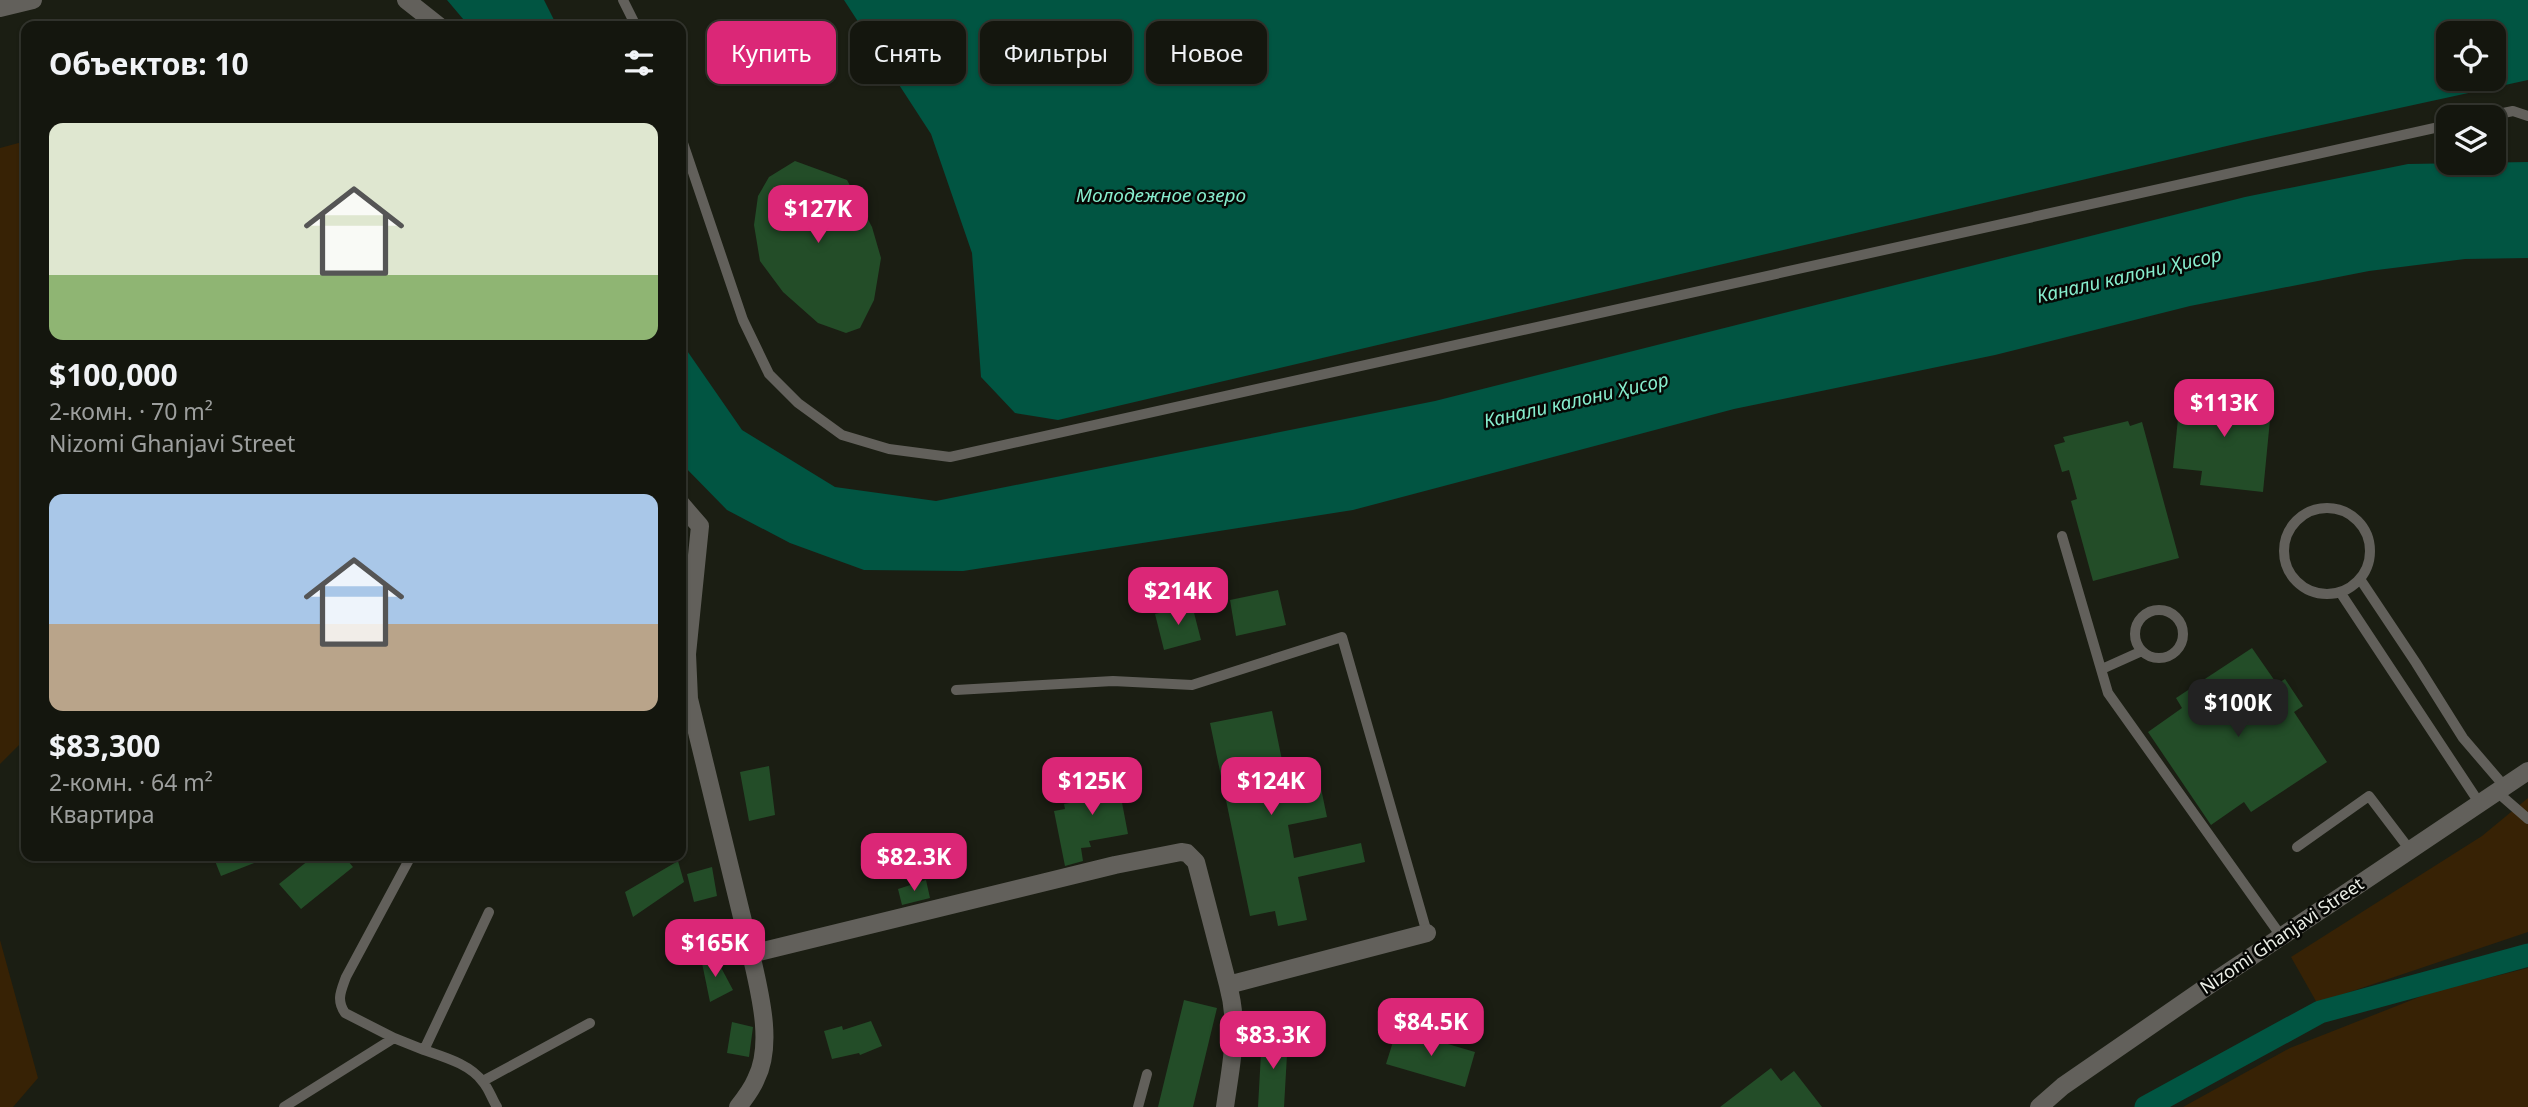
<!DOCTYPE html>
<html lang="ru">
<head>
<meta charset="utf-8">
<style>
	body { margin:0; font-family:"Noto Sans",sans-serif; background:#21231c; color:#f1f3f6; height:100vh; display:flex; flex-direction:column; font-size:26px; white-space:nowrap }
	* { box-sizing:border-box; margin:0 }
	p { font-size:23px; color:#9d9f9e }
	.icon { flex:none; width:38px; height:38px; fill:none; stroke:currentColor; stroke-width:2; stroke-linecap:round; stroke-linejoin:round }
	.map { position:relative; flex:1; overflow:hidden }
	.panel { position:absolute; left:21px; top:21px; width:665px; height:840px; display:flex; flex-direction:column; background:#14160e; border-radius:14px; box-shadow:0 2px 5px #0004,0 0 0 2px #33352e }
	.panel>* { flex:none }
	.top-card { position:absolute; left:707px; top:21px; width:665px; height:63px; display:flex; gap:14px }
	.fabs { position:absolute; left:2436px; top:21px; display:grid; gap:14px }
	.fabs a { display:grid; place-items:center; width:70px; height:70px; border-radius:14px; background:#14160e; box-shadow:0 2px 5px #0004,0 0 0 2px #33352e; font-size:35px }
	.price { position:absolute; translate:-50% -60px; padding:0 16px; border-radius:14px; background:#db2777; color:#fff; font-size:23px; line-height:46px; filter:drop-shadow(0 2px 4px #0008) }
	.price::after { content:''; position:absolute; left:50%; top:42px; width:21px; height:16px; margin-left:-10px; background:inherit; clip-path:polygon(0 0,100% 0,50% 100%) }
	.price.active { background:#222; color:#fff }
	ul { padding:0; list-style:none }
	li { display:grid; align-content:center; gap:14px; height:371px; padding:0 28px }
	li span { display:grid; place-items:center; height:217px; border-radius:14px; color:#555 }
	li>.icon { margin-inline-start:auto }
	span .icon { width:126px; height:126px; fill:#fffc; stroke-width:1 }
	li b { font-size:30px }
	h2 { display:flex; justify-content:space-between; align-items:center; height:84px; padding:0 28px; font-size:30px }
	.chip { padding:0 24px; border-radius:14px; background:#14160e; box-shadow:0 2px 5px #0004,0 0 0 2px #33352e; font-size:24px; line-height:63px }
	.chip.active { background:#db2777; color:#fff }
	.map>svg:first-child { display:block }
	.green { fill:#372205 }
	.water { fill:#015542; fill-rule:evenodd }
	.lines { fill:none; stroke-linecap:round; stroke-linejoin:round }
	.canal { stroke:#015542; stroke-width:23 }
	.building { fill:#234d28 }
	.service { stroke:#62605b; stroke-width:10 }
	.minor { stroke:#62605b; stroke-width:18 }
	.tertiary { stroke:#62605b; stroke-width:18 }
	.labels { text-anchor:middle; stroke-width:5; stroke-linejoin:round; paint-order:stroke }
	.street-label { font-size:18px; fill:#eaede5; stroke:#060704 }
	.water-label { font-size:19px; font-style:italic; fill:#87eece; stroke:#060704 }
</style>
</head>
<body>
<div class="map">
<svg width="2528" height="1107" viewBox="0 0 2528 1107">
	<rect width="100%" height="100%" fill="#1b1e13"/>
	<path class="green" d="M 26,141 L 26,738 L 0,764 L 0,148 Z
		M 2528,798 L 2528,932 L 2317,1003 L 2291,957 L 2482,836 Z
		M 0,940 L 38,1078 L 13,1107 L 0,1107 Z
		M 2528,968 L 2528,1107 L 2183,1107 L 2290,1048 L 2432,992 Z"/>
	<path class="water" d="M 447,0 L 544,0 L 557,26 L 469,26 Z
		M 844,0 L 2528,0 L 2528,80 L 2248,141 L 1058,420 L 1015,413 L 981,377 L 972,253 L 931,134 ZM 2494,33 L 2494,79 L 2448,79 L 2448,33 Z
		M 2528,162 L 2528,258 L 2465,259 L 2369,271 L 2190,306 L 1995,355 L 1734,409 L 1353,510 L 963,571 L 864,570 L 790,543 L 727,510 L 681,463 L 681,342 L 742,430 L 835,487 L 936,501 L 1435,401 L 2245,197 L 2408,164 Z"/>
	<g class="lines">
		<path class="canal" d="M 2146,1107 L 2320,1012 L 2528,955"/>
	</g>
	<path class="building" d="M 795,161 L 847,180 L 872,227 L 881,258 L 874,300 L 860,328 L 846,333 L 818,323 L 783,292 L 760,261 L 754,225 L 758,196 L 769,177 Z
		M 2181,389 L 2272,399 L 2263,492 L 2200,485 L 2202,471 L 2173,468 Z
		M 2128,421 L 2130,426 L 2142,422 L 2179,558 L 2093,581 L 2071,501 L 2077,499 L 2069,470 L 2062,472 L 2054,445 L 2065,442 L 2063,437 Z
		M 1278,590 L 1286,625 L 1236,636 L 1230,600 Z
		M 1192,605 L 1201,640 L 1164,650 L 1155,614 Z
		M 2252,648 L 2277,684 L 2285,679 L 2303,706 L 2294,712 L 2327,762 L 2251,812 L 2244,802 L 2211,825 L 2148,732 L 2182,708 L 2176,698 Z
		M 1272,711 L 1286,780 L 1318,774 L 1327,817 L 1288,825 L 1294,858 L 1361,843 L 1365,862 L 1298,877 L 1307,920 L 1278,926 L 1275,911 L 1250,916 L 1210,723 Z
		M 769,766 L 775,815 L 749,821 L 740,772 Z
		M 1115,766 L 1128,834 L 1089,841 L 1091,847 L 1081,848 L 1083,861 L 1065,866 L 1054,811 L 1065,809 L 1064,804 L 1095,798 L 1090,771 Z
		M 213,856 L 269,856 L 269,857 L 221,876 Z
		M 314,856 L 344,856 L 353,867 L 301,909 L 279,884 Z
		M 678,861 L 684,882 L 633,917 L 625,892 Z
		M 712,867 L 717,896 L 694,902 L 687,874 Z
		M 926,880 L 930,898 L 902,905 L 898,889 Z
		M 731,926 L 739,952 L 706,957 L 699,935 Z
		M 701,958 L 717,960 L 733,990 L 710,1002 Z
		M 1184,1000 L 1217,1008 L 1193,1107 L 1158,1107 Z
		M 871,1021 L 882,1046 L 860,1055 L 859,1053 L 832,1059 L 824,1031 L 842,1026 L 843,1030 Z
		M 732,1022 L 753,1027 L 749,1057 L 727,1053 Z
		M 1397,1029 L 1475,1052 L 1465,1087 L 1386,1064 Z
		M 1262,1035 L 1288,1037 L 1284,1107 L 1258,1107 Z
		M 1771,1068 L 1781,1081 L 1794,1071 L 1822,1107 L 1720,1107 Z"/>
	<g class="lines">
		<path class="service" d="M 623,0 L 636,26
			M 2484,117 L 2513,111 L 2528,116
			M 681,137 L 743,320 L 769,374 L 798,403 L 842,435 L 889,449 L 950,457 L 2448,125
			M2284 551a43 43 0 1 1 86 0a43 43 0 1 1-86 0Z
			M 2062,536 L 2108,693 L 2281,936
			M 2360,579 L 2416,663 L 2463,738 L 2505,787
			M 2340,592 L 2480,804
			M2135 634a24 24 0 1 1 48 0a24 24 0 1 1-48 0Z
			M 2102,669 L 2142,651
			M 956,690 L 1113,681 L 1192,685 L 1342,637 L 1427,933
			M 2497,792 L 2528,819
			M 2297,847 L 2369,796 L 2410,850
			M 394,1038 L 345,1013 C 336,1000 341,991 346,977 L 411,856
			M 424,1050 C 444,1057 470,1064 483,1082 C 489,1089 492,1099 497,1107
			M 483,1081 L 590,1023
			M 284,1107 L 394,1038 L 424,1050 L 489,912
			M 1138,1107 L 1147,1074"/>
		<path class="minor" d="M 406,0 L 439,26
			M 0,8 L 33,0
			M 681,504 L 700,526 L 687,654 L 689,699 L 751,954 C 759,990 774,1044 756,1079 C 752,1089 745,1098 738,1107
			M 751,954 L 1115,865 L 1181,852 L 1187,853 L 1196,862 L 1228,985
			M 1225,1107 C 1231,1064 1240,1028 1228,985 L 1427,933"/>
		<path class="tertiary" d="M 2039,1107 L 2063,1086 L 2218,979 L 2528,771"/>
	</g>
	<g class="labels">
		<g class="street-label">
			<text transform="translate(2282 936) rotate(-34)" y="6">Nizomi Ghanjavi Street</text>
		</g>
		<g class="water-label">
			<text x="1161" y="202">Молодежное озеро</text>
			<text transform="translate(2129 275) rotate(-13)" y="7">Канали калони Ҳисор</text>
			<text transform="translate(1576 400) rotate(-13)" y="7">Канали калони Ҳисор</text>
		</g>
	</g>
</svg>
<div class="fabs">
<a><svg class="icon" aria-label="locate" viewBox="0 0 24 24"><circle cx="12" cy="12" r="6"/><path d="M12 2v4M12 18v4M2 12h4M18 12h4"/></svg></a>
<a><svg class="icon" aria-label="layers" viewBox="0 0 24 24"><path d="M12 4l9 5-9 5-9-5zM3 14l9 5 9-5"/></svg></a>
</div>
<b class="price" style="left:818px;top:245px">$127K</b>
<b class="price" style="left:2224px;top:439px">$113K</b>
<b class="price" style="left:1178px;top:627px">$214K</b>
<b class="price active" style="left:2238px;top:739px">$100K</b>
<b class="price" style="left:1092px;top:817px">$125K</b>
<b class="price" style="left:1271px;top:817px">$124K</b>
<b class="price" style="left:914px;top:893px">$82.3K</b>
<b class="price" style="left:715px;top:979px">$165K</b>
<b class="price" style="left:1431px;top:1058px">$84.5K</b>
<b class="price" style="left:1273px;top:1071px">$83.3K</b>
<div class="top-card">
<a class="chip active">Купить</a>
<a class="chip">Снять</a>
<a class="chip">Фильтры</a>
<a class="chip">Новое</a>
</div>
<section class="panel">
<h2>Объектов: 10<svg class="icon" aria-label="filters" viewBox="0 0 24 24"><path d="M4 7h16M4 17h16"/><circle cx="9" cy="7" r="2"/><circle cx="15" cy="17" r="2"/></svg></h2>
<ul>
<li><span style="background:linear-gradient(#dfe7d0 70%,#8fb573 0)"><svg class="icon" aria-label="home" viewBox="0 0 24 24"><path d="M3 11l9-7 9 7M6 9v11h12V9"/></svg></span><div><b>$100,000</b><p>2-комн. · 70 m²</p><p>Nizomi Ghanjavi Street</p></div></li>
<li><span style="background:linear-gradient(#a9c7e8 60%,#b9a48a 0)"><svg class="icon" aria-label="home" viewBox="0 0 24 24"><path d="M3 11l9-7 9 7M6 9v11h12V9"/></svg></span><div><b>$83,300</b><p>2-комн. · 64 m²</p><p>Квартира</p></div></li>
</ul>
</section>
</div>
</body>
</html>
